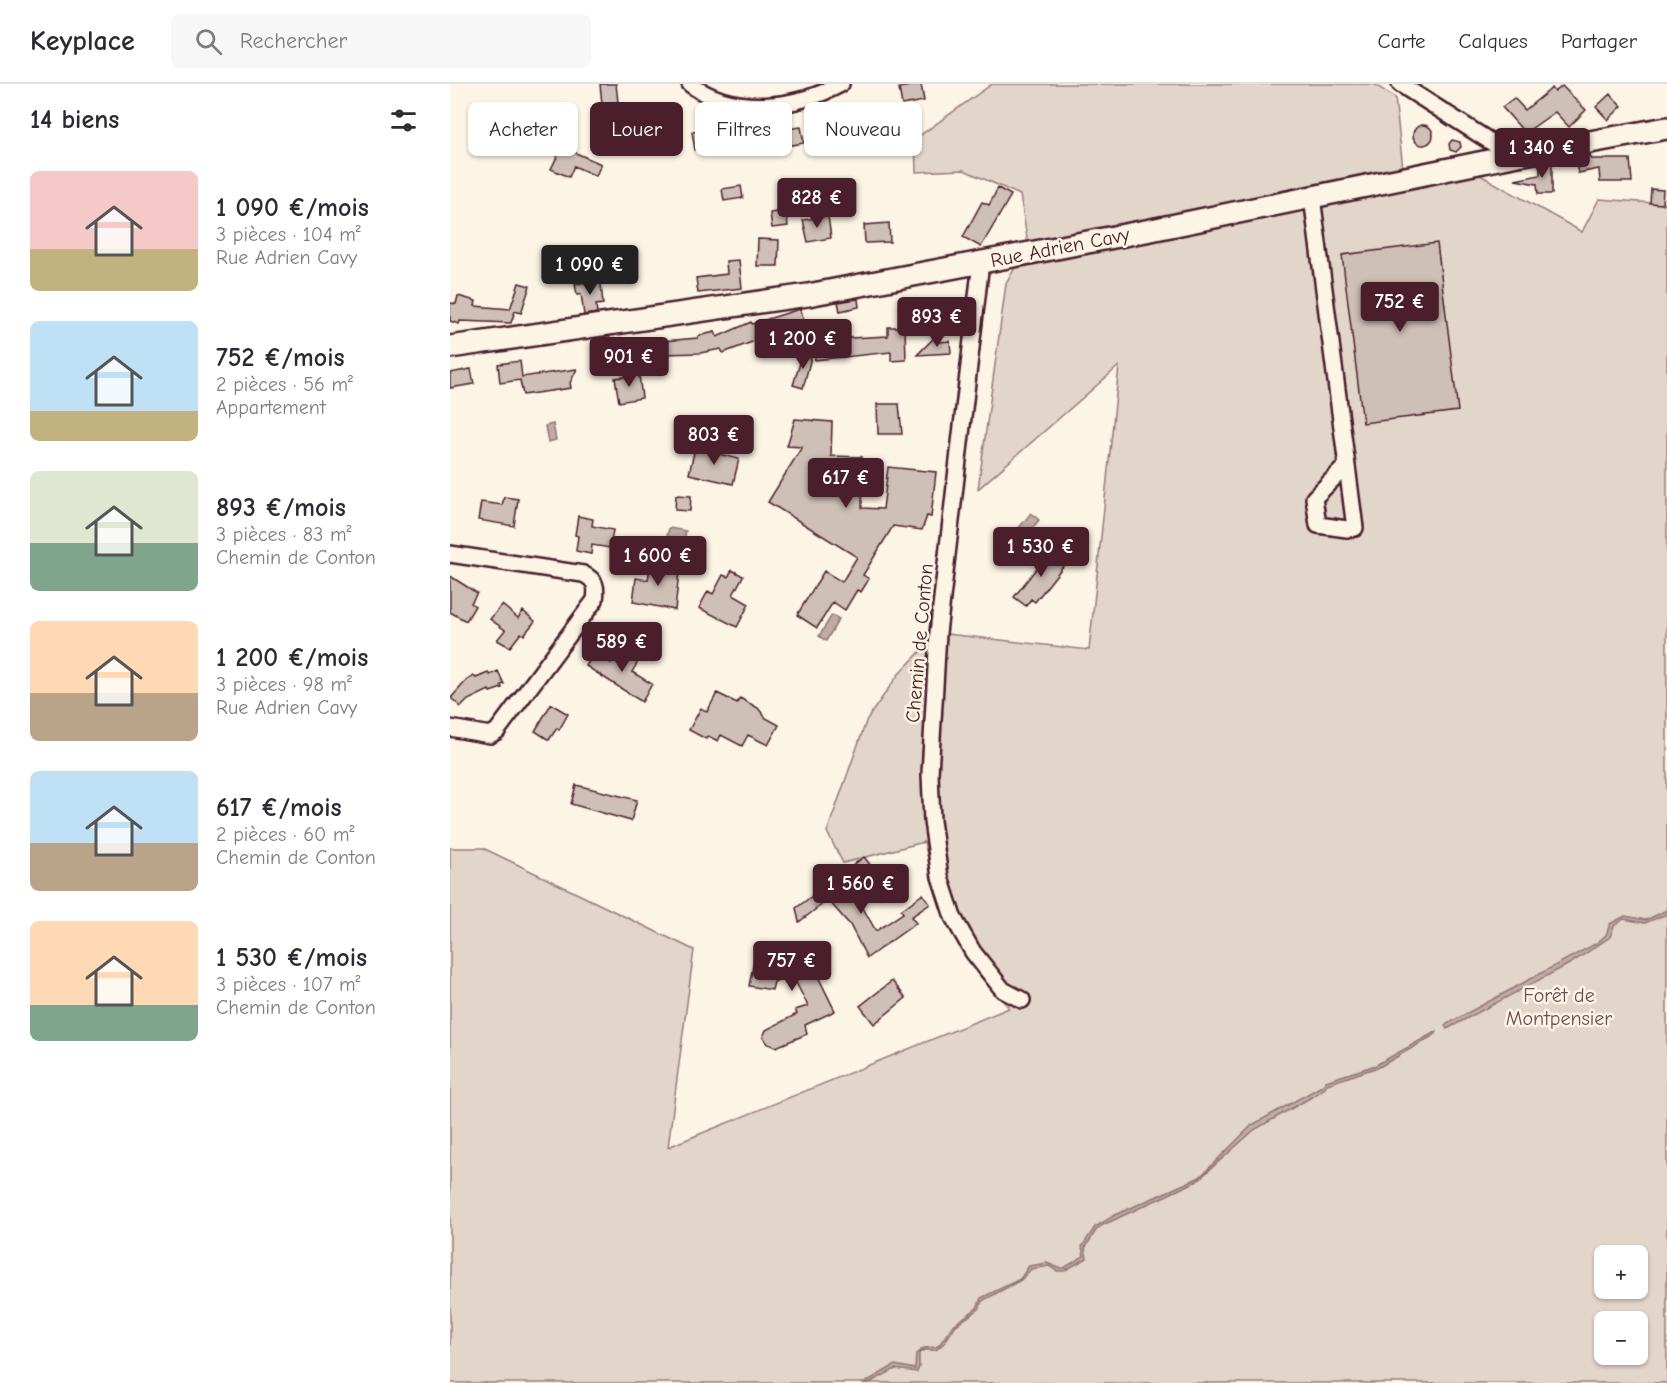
<!DOCTYPE html>
<html lang="fr">
<head>
<meta charset="utf-8">
<style>
	body { margin:0; font-family:"Comic Neue",sans-serif; background:#f7f7f7; color:#2b2b33; height:100vh; display:flex; flex-direction:column; font-size:22px; white-space:nowrap }
	* { box-sizing:border-box; margin:0 }
	p { font-size:20px; color:#7c7c81 }
	.icon { flex:none; width:33px; height:33px; fill:none; stroke:currentColor; stroke-width:2; stroke-linecap:round; stroke-linejoin:round }
	.map { position:relative; flex:1; overflow:hidden }
	.details { display:flex; flex-direction:column; background:#fff; width:450px }
	.details>* { flex:none }
	.top-card { position:absolute; left:18px; top:18px; width:570px; height:54px; display:flex; gap:12px }
	.buttons { position:absolute; left:1144px; top:1161px; display:grid; gap:12px }
	.buttons a { display:grid; place-items:center; width:54px; height:54px; border-radius:9px; background:#fff; box-shadow:0 2px 4px #0004; font-size:30px }
	.price { position:absolute; translate:-50% -51px; padding:0 14px; border-radius:6px; background:#4a1f2b; color:#fff; font-size:20px; line-height:39px; filter:drop-shadow(0 2px 3px #0008) }
	.price::after { content:''; position:absolute; left:50%; top:36px; width:18px; height:14px; margin-left:-9px; background:inherit; clip-path:polygon(0 0,100% 0,50% 100%) }
	.price.on { background:#222; color:#fff }
	ul { padding:0; list-style:none }
	li { display:flex; align-items:center; gap:18px; height:150px; padding:0 30px }
	li span { display:grid; place-items:center; flex:none; width:168px; height:120px; border-radius:9px; color:#555 }
	li>.icon { margin-inline-start:auto }
	span .icon { width:72px; height:72px; fill:#fffc; stroke-width:1 }
	li b { font-size:26px }
	h2 { display:flex; justify-content:space-between; align-items:center; height:72px; padding:0 30px; font-size:26px }
	.tag { padding:0 21px; border-radius:9px; background:#fff; box-shadow:0 2px 4px #0004; font-size:21px; line-height:54px }
	.tag.on { background:#4a1f2b; color:#fff }
	header { display:flex; align-items:center; gap:36px; box-sizing:border-box; height:84px; padding:0 30px; background:#fff; border-bottom:2px solid #e1e1e2 }
	header strong { font-size:28px }
	nav { display:flex; gap:33px; margin-inline-start:auto; font-size:21px }
	.search { width:420px; height:54px; background:#f7f7f7; display:flex; align-items:center; gap:15px; box-sizing:border-box; padding:0 21px; border-radius:9px; color:#7c7c81; font-size:22px }
	main { display:flex; flex:1; min-height:0 }
	.map>svg:first-child { display:block }
	.green { fill:#e2d5ca; stroke:#967a7a; stroke-width:1.5; fill-rule:evenodd }
	.water { fill:#c0aca5; stroke:#917474; stroke-width:1.5 }
	.building { fill:#cfc0b7; stroke:#4a1f2b; stroke-width:1.5 }
	.lines { fill:none; stroke-linecap:round; stroke-linejoin:round }
	.street-casing { stroke:#4a1f2b; stroke-width:20 }
	.secondary-casing { stroke:#4a1f2b; stroke-width:26 }
	.street { stroke:#fcf5e5; stroke-width:15 }
	.secondary { stroke:#fcf5e5; stroke-width:21 }
	.labels { text-anchor:middle; stroke-width:5; stroke-linejoin:round; paint-order:stroke }
	.street-label { font-size:20px; fill:#4a1f2b; stroke:#fcf5e5 }
	.park-label { font-size:20px; fill:#704c53; stroke:#fcf5e5 }
</style>
</head>
<body>
<header>
<strong>Keyplace</strong>
<div class="search"><svg class="icon" aria-label="search" viewBox="0 0 24 24"><circle cx="10" cy="10" r="6"/><path d="M15 15l6 6"/></svg>Rechercher</div>
<nav><a>Carte</a><a>Calques</a><a>Partager</a></nav>
</header>
<main>
<section class="details">
<h2>14 biens<svg class="icon" aria-label="filters" viewBox="0 0 24 24"><path d="M4 7h16M4 17h16"/><circle cx="9" cy="7" r="2"/><circle cx="15" cy="17" r="2"/></svg></h2>
<ul>
<li><span style="background:linear-gradient(#f6c9c9 65%,#c2b280 0)"><svg class="icon" aria-label="home" viewBox="0 0 24 24"><path d="M3 11l9-7 9 7M6 9v11h12V9"/></svg></span><div><b>1 090 €/mois</b><p>3 pièces · 104 m²</p><p>Rue Adrien Cavy</p></div></li>
<li><span style="background:linear-gradient(#bfe0f5 75%,#c2b280 0)"><svg class="icon" aria-label="home" viewBox="0 0 24 24"><path d="M3 11l9-7 9 7M6 9v11h12V9"/></svg></span><div><b>752 €/mois</b><p>2 pièces · 56 m²</p><p>Appartement</p></div></li>
<li><span style="background:linear-gradient(#dfe7d0 60%,#7fa58c 0)"><svg class="icon" aria-label="home" viewBox="0 0 24 24"><path d="M3 11l9-7 9 7M6 9v11h12V9"/></svg></span><div><b>893 €/mois</b><p>3 pièces · 83 m²</p><p>Chemin de Conton</p></div></li>
<li><span style="background:linear-gradient(#ffd9b3 60%,#b9a48a 0)"><svg class="icon" aria-label="home" viewBox="0 0 24 24"><path d="M3 11l9-7 9 7M6 9v11h12V9"/></svg></span><div><b>1 200 €/mois</b><p>3 pièces · 98 m²</p><p>Rue Adrien Cavy</p></div></li>
<li><span style="background:linear-gradient(#bfe0f5 60%,#b9a48a 0)"><svg class="icon" aria-label="home" viewBox="0 0 24 24"><path d="M3 11l9-7 9 7M6 9v11h12V9"/></svg></span><div><b>617 €/mois</b><p>2 pièces · 60 m²</p><p>Chemin de Conton</p></div></li>
<li><span style="background:linear-gradient(#ffd9b3 70%,#7fa58c 0)"><svg class="icon" aria-label="home" viewBox="0 0 24 24"><path d="M3 11l9-7 9 7M6 9v11h12V9"/></svg></span><div><b>1 530 €/mois</b><p>3 pièces · 107 m²</p><p>Chemin de Conton</p></div></li>
</ul>
</section>
<div class="map">
<svg width="1217" height="1299" viewBox="0 0 1217 1299">
	<rect width="100%" height="100%" fill="#fcf5e5"/>
	<filter id="ink" filterUnits="userSpaceOnUse"><feTurbulence type="fractalNoise" baseFrequency=".0167" numOctaves="2"/><feDisplacementMap in="SourceGraphic" scale="12" xChannelSelector="R" yChannelSelector="G"/><feConvolveMatrix kernelMatrix="1 2 1 2 8 2 1 2 1" color-interpolation-filters="sRGB"/></filter>
	<g filter="url(#ink)">
		<path class="green" d="M 542,0 L 924,0 L 945,14 L 953,84 L 1000,74 L 1132,148 L 1149,115 L 1217,120 L 1217,1299 L 0,1299 L 0,764 L 33,764 L 244,866 L 218,1063 L 559,924 L 528,888 L 491,826 L 474,758 L 393,779 L 377,748 L 417,635 L 448,591 L 488,549 L 639,566 L 669,282 L 528,405 L 556,200 L 578,160 L 570,111 L 514,86 L 466,88 L 465,55 ZM 1155,1172 L 1188,1172 L 1188,1204 L 1155,1204 ZM 1155,1238 L 1188,1238 L 1188,1270 L 1155,1270 Z"/>
		<path class="water" d="M 216,48 L 217,56 L 201,59 L 199,50 Z
			M 178,167 L 182,188 L 171,189 L 168,169 Z
			M 103,340 L 106,356 L 98,358 L 95,342 Z
			M 581,429 L 589,436 L 576,452 L 567,446 Z
			M 219,444 L 236,447 L 234,455 L 217,452 Z
			M 382,531 L 389,535 L 376,557 L 369,552 Z
			M 1217,826 L 1217,830 L 1195,839 L 1174,835 L 1164,842 L 1160,853 L 1121,879 L 997,945 L 995,941 L 1147,859 L 1156,851 L 1160,840 L 1175,832 L 1196,836 Z
			M 987,947 L 986,950 L 931,982 L 877,1000 L 875,1004 L 865,1011 L 804,1046 L 747,1097 L 653,1141 L 647,1145 L 635,1164 L 637,1174 L 614,1187 L 607,1187 L 599,1182 L 581,1185 L 571,1196 L 532,1217 L 529,1225 L 505,1242 L 495,1258 L 486,1266 L 474,1266 L 469,1269 L 469,1283 L 467,1288 L 445,1285 L 419,1299 L 414,1299 L 445,1281 L 465,1285 L 466,1270 L 474,1264 L 486,1263 L 490,1260 L 502,1242 L 527,1224 L 531,1214 L 570,1195 L 579,1182 L 597,1179 L 609,1184 L 614,1184 L 634,1172 L 632,1163 L 645,1143 L 665,1131 L 750,1093 L 802,1041 L 872,1002 L 876,997 L 926,981 Z"/>
		<path class="building" d="M 150,0 L 166,0 L 168,18 L 152,20 Z
			M 471,0 L 474,17 L 452,21 L 449,4 Z
			M 1112,2 L 1136,26 L 1119,43 L 1105,28 L 1075,49 L 1052,23 L 1064,14 L 1075,26 L 1102,4 L 1105,8 Z
			M 1160,10 L 1172,22 L 1158,36 L 1146,23 Z
			M 434,22 L 436,37 L 412,41 L 409,25 Z
			M 221,24 L 223,41 L 196,44 L 194,28 Z
			M963 51a10 10 0 1 1 20 0a10 10 0 1 1-20 0Z
			M 351,43 L 354,59 L 330,63 L 330,60 L 291,65 L 290,59 L 245,66 L 242,48 L 269,44 L 270,51 L 312,45 L 313,48 Z
			M 394,43 L 397,60 L 374,64 L 371,47 Z
			M 1002,56 L 1010,58 L 1011,63 L 1006,68 L 1000,66 L 999,60 Z
			M 112,63 L 151,80 L 146,92 L 124,82 L 119,93 L 101,85 Z
			M 1140,71 L 1141,75 L 1180,75 L 1182,98 L 1150,98 L 1149,85 L 1128,89 L 1125,74 Z
			M 1102,79 L 1102,110 L 1088,110 L 1087,100 L 1065,96 L 1090,91 L 1090,80 Z
			M 349,97 L 360,98 L 359,130 L 348,129 Z
			M 291,102 L 293,114 L 274,117 L 272,105 Z
			M 548,104 L 561,111 L 531,163 L 513,153 L 532,118 L 539,121 Z
			M 1201,105 L 1213,106 L 1212,120 L 1200,119 Z
			M 336,126 L 338,142 L 322,144 L 320,129 Z
			M 378,132 L 381,154 L 358,158 L 353,136 Z
			M 439,139 L 440,158 L 415,159 L 414,141 Z
			M 308,155 L 329,156 L 328,182 L 307,182 Z
			M 987,159 L 1008,327 L 913,339 L 892,171 Z
			M 289,176 L 292,204 L 248,209 L 246,194 L 277,190 L 276,177 Z
			M 145,197 L 151,200 L 153,220 L 146,221 L 147,229 L 134,231 L 131,210 L 127,211 L 125,200 Z
			M 69,199 L 80,202 L 71,229 L 65,227 L 61,239 L 10,237 L 9,240 L 0,237 L 0,219 L 6,220 L 8,212 L 26,217 L 25,222 L 60,225 Z
			M 408,215 L 409,223 L 390,227 L 388,218 Z
			M 350,225 L 357,245 L 320,257 L 318,252 L 273,269 L 271,265 L 250,269 L 214,270 L 213,257 L 248,254 L 248,252 L 265,248 L 267,253 L 301,238 L 302,240 Z
			M 438,243 L 455,243 L 456,276 L 441,277 L 441,268 L 365,276 L 363,256 L 438,252 Z
			M 484,254 L 489,258 L 500,257 L 501,269 L 467,271 Z
			M 354,267 L 362,270 L 353,304 L 343,301 Z
			M 70,277 L 72,293 L 127,285 L 120,299 L 121,304 L 73,311 L 70,296 L 50,299 L 48,280 Z
			M 21,285 L 24,300 L 0,304 L 0,289 Z
			M 189,291 L 192,314 L 169,318 L 165,294 Z
			M 427,320 L 449,320 L 452,350 L 428,350 Z
			M 345,335 L 382,338 L 381,372 L 412,373 L 412,424 L 433,425 L 438,383 L 486,388 L 481,433 L 477,432 L 472,446 L 443,442 L 413,491 L 419,495 L 411,508 L 407,506 L 395,526 L 383,518 L 367,544 L 347,531 L 374,487 L 392,498 L 407,473 L 318,418 L 352,363 L 337,362 Z
			M 245,364 L 289,375 L 283,400 L 239,390 Z
			M 226,411 L 241,412 L 240,427 L 225,426 Z
			M 54,413 L 68,415 L 64,442 L 28,436 L 31,418 L 52,421 Z
			M 128,432 L 143,435 L 142,442 L 163,446 L 160,464 L 142,461 L 141,470 L 126,467 L 128,452 L 125,451 Z
			M 603,463 L 615,471 L 609,477 L 614,481 L 585,518 L 581,515 L 576,522 L 564,513 Z
			M 201,477 L 224,481 L 223,487 L 229,488 L 225,526 L 183,518 L 186,494 L 198,496 Z
			M 282,486 L 293,492 L 283,511 L 299,520 L 287,543 L 249,524 L 258,507 L 263,510 L 273,491 L 278,493 Z
			M 0,492 L 27,509 L 21,519 L 25,522 L 16,537 L 0,528 Z
			M 52,521 L 68,534 L 73,527 L 85,537 L 74,551 L 71,549 L 60,563 L 47,556 L 55,546 L 40,535 Z
			M 171,563 L 190,574 L 182,588 L 202,600 L 192,618 L 136,582 L 144,569 L 161,579 Z
			M 48,587 L 54,600 L 51,601 L 52,604 L 40,608 L 39,606 L 18,616 L 11,623 L 1,614 L 17,596 L 24,592 L 26,594 L 38,589 L 40,591 Z
			M 267,609 L 287,619 L 290,614 L 308,624 L 316,634 L 329,641 L 318,661 L 298,651 L 292,662 L 271,651 L 268,657 L 258,652 L 256,655 L 239,646 L 251,624 L 257,628 Z
			M 101,620 L 118,630 L 109,646 L 107,644 L 99,656 L 85,647 Z
			M 126,701 L 187,716 L 181,737 L 121,720 Z
			M 414,773 L 440,806 L 430,814 L 403,781 Z
			M 393,789 L 426,847 L 453,829 L 451,826 L 473,810 L 480,820 L 461,833 L 466,839 L 417,874 L 400,841 L 378,816 L 349,838 L 346,824 Z
			M 352,860 L 385,927 L 355,941 L 357,950 L 326,963 L 318,960 L 313,953 L 316,946 L 347,930 L 345,926 L 358,922 L 341,889 L 324,898 L 322,906 L 299,902 L 305,871 L 326,874 Z
			M 442,897 L 456,914 L 424,940 L 410,922 Z"/>
		<g class="lines">
			<defs>
				<path id="street" d="M 240,0 C 284,33 346,24 391,0
					M 950,0 L 1063,72
					M 862,113 L 894,359 L 905,444 L 897,445 L 868,441 L 864,414 L 897,381
					M 531,178 L 488,549 L 480,690 L 482,737 L 490,793 L 503,833 L 523,868 L 553,906 L 572,916
					M 0,470 L 133,490 C 146,496 147,503 145,516 L 47,647 L 40,651 L 0,644"/>
				<path id="secondary" d="M 0,263 L 358,211 L 701,146 L 1063,72 L 1217,44"/>
			</defs>
			<use href="#street" class="street-casing"/>
			<use href="#secondary" class="secondary-casing"/>
			<use href="#street" class="street"/>
			<use href="#secondary" class="secondary"/>
		</g>
	</g>
	<g class="labels">
		<g class="street-label">
			<text transform="translate(610 163) rotate(-11)" y="7">Rue Adrien Cavy</text>
			<text transform="translate(469 559) rotate(-85)" y="7">Chemin de Conton</text>
		</g>
		<g class="park-label">
			<text x="1109" y="918">Forêt de<tspan x="1109" dy="23">Montpensier</tspan></text>
		</g>
	</g>
</svg>
<div class="buttons">
<a>+</a>
<a>−</a>
</div>
<b class="price" style="left:1092px;top:95px">1 340 €</b>
<b class="price" style="left:367px;top:145px">828 €</b>
<b class="price on" style="left:140px;top:212px">1 090 €</b>
<b class="price" style="left:950px;top:249px">752 €</b>
<b class="price" style="left:487px;top:264px">893 €</b>
<b class="price" style="left:353px;top:286px">1 200 €</b>
<b class="price" style="left:179px;top:304px">901 €</b>
<b class="price" style="left:264px;top:382px">803 €</b>
<b class="price" style="left:396px;top:425px">617 €</b>
<b class="price" style="left:591px;top:494px">1 530 €</b>
<b class="price" style="left:208px;top:503px">1 600 €</b>
<b class="price" style="left:172px;top:589px">589 €</b>
<b class="price" style="left:411px;top:831px">1 560 €</b>
<b class="price" style="left:342px;top:908px">757 €</b>
<div class="top-card">
<a class="tag">Acheter</a>
<a class="tag on">Louer</a>
<a class="tag">Filtres</a>
<a class="tag">Nouveau</a>
</div>
</div>
</main>
</body>
</html>
